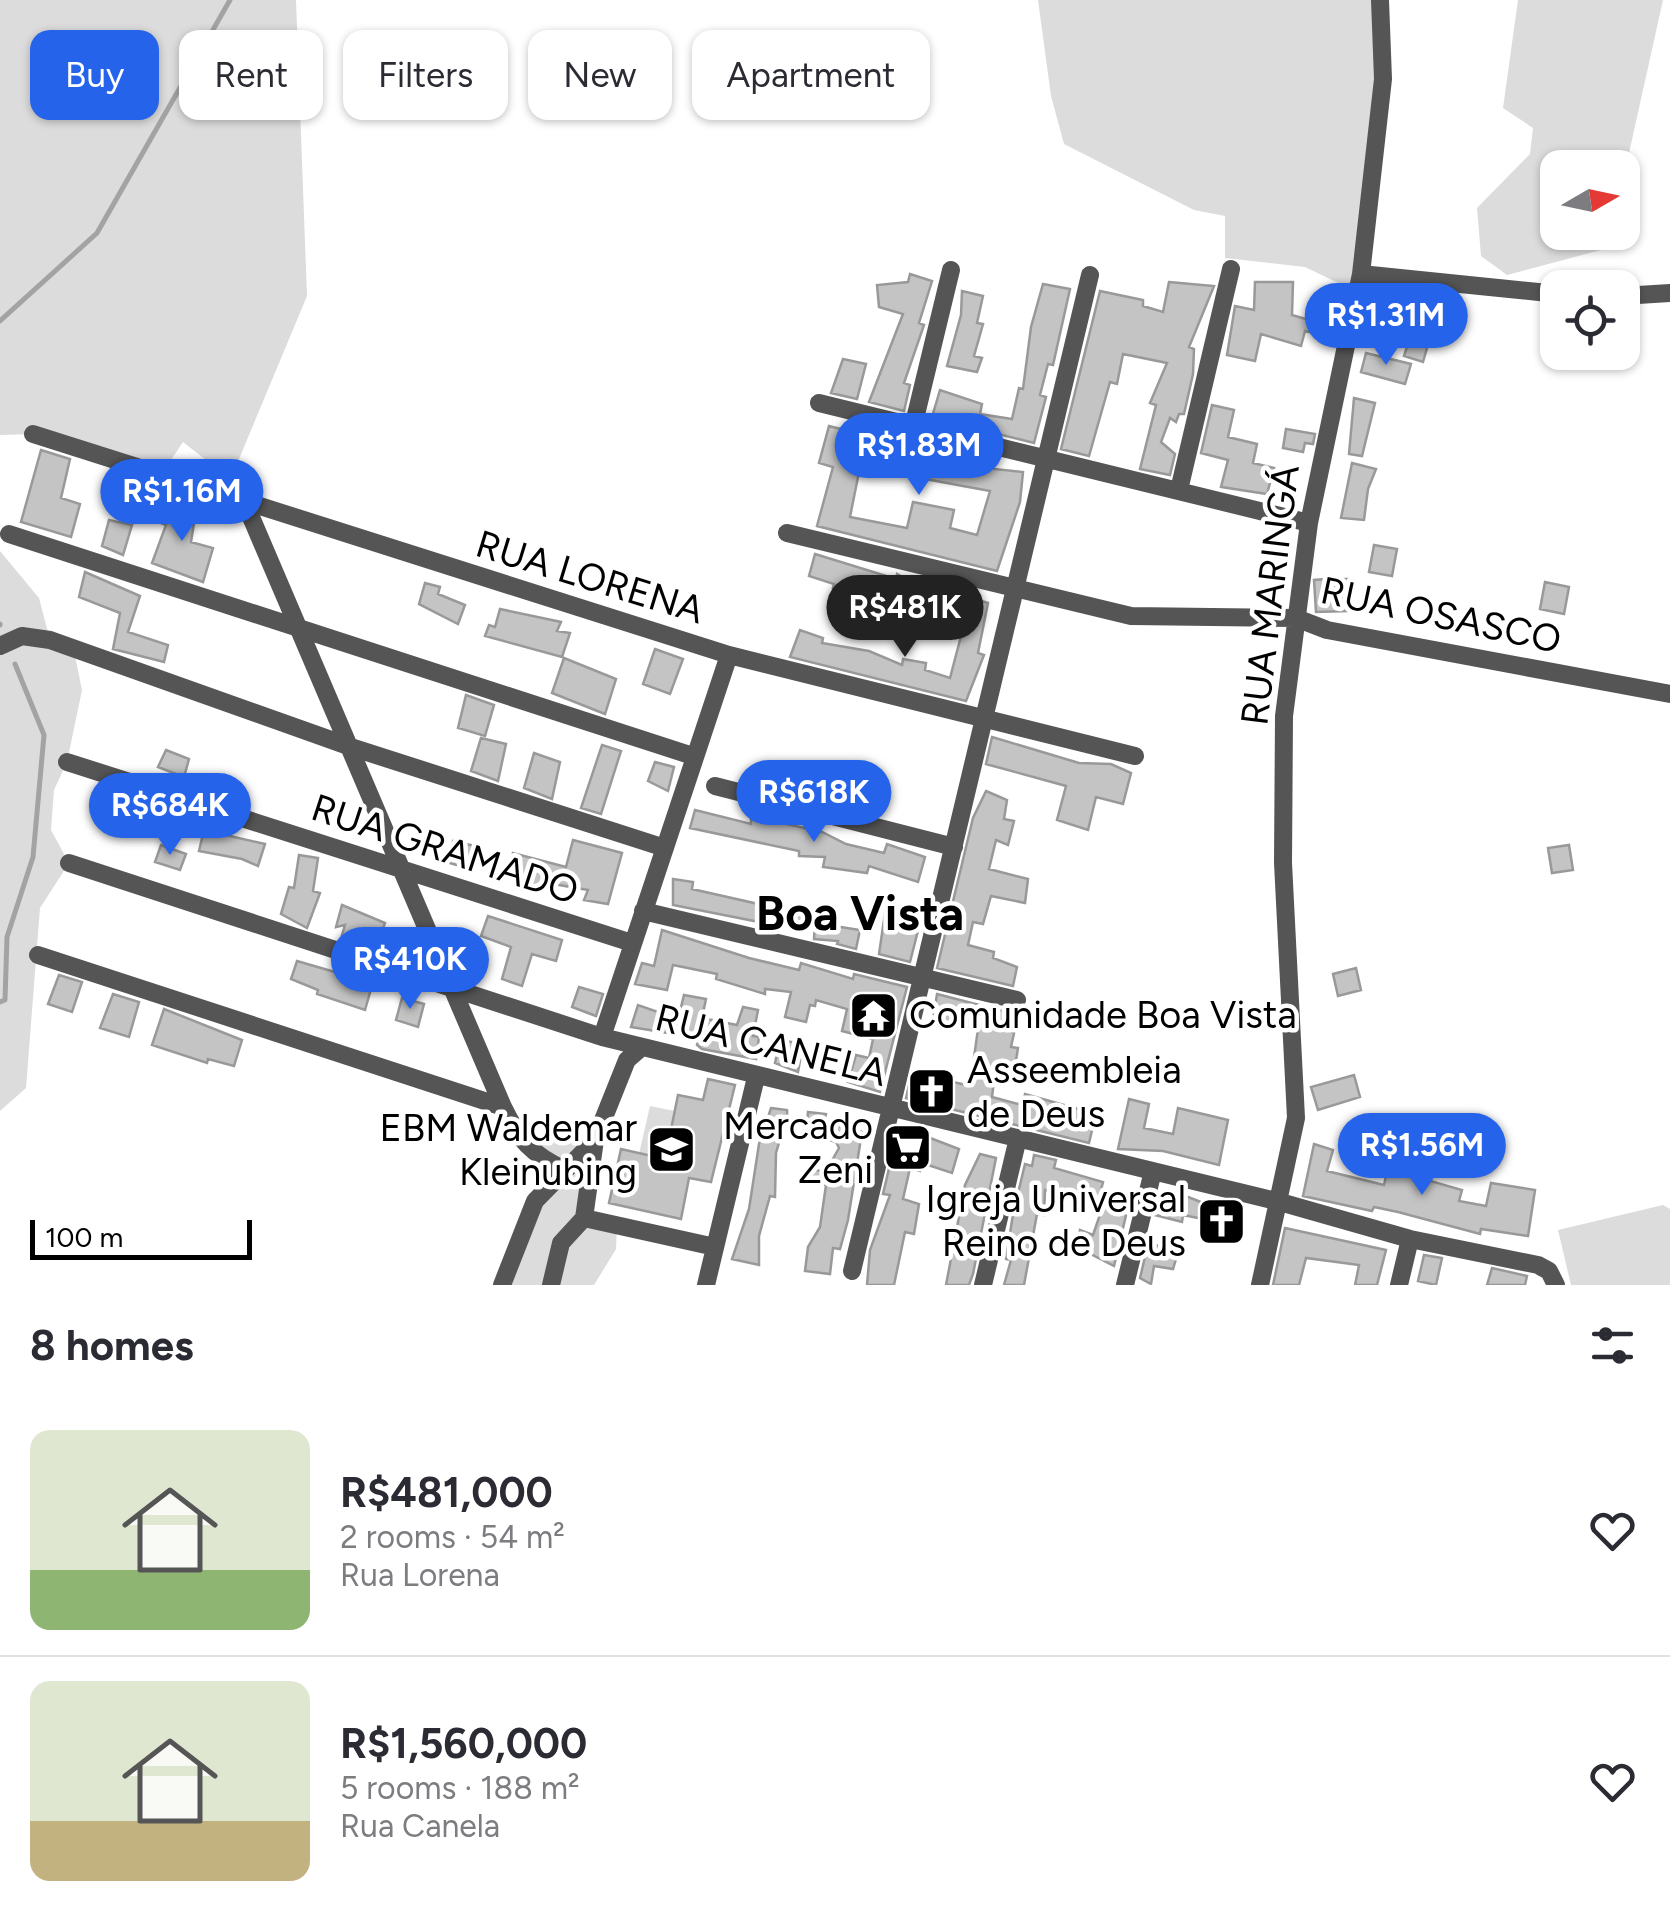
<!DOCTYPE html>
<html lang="en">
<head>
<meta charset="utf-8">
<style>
	body { margin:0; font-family:Figtree,sans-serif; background:#f2f2f3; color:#2b2b33; height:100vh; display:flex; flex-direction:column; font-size:38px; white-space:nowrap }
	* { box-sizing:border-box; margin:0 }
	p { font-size:32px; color:#7c7c81 }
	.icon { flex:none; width:55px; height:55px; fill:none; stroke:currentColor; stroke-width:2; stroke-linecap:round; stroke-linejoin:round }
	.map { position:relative; height:1285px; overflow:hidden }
	.details { display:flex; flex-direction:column; background:#fff; flex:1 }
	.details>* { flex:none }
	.hud { position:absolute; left:30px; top:30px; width:1000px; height:90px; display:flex; gap:20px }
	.needle { width:65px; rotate:81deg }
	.fabs { position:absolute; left:1540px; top:150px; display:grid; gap:20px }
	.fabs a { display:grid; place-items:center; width:100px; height:100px; border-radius:20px; background:#fff; box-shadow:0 2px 8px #0004; font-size:50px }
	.scale { position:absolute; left:30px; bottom:25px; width:222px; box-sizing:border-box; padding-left:10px; border:5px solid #000; border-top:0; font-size:28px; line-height:35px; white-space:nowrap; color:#000; -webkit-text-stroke:8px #fff; paint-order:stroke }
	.price { position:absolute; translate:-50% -85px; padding:0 22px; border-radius:35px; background:#2563eb; color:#fff; font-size:32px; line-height:65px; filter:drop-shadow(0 2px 5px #0008) }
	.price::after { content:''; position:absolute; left:50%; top:60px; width:30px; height:22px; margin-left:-15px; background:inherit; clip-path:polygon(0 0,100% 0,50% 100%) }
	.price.selected { background:#222; color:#fff }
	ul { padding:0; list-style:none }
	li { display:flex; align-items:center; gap:30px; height:250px; padding:0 30px }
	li+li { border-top:2px solid #e1e1e2 }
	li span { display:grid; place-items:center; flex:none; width:280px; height:200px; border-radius:20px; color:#555 }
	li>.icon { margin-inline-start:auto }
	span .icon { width:120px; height:120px; fill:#fffc; stroke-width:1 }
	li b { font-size:42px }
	h2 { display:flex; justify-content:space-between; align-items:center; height:120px; padding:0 30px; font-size:42px }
	.chip { padding:0 35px; border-radius:20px; background:#fff; box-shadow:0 2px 8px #0004; font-size:35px; line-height:90px }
	.chip.selected { background:#2563eb; color:#fff }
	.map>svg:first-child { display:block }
	.green { fill:#dcdcdc }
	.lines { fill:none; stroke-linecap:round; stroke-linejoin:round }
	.stream { stroke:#a3a3a3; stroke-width:5 }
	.building { fill:#c4c4c4; stroke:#999; stroke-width:2.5; fill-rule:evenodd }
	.minor { stroke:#555; stroke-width:18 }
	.labels { text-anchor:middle; stroke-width:9; stroke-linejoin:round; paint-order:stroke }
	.street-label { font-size:38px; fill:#000; stroke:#fff }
	.poi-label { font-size:38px; fill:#000; stroke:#fff; text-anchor:end }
	.district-label { font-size:48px; font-weight:bold; fill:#000; stroke:#fff }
</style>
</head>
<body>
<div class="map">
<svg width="1670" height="1285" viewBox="0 0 1670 1285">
	<rect width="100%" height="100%" fill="#fff"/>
	<path class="green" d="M 0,0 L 296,0 L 307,296 L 239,459 L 245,503 L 211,492 L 206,460 L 183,442 L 161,475 L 33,434 L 0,435 Z
		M 1038,0 L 1380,0 L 1384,30 L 1357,292 L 1305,267 L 1225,258 L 1225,216 L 1194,210 L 1064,144 L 1051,96 Z
		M 1518,0 L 1663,0 L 1623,180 L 1622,168 L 1558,168 L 1558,232 L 1606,233 L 1601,250 L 1507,275 L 1481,256 L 1477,208 L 1530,154 L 1533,128 L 1503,108 Z
		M 0,551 L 39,598 L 50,640 L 74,651 L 82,690 L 67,762 L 54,790 L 51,830 L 69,863 L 40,908 L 26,1088 L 0,1111 Z
		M 650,1106 L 675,1111 L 665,1159 L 639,1154 Z
		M 555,1124 L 595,1140 L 584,1217 L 617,1225 L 616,1249 L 594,1285 L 503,1285 L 535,1201 L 534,1155 Z
		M 1663,1205 L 1670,1209 L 1670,1285 L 1571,1285 L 1558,1230 Z"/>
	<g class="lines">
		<path class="stream" d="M 0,321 L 97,233 L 230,0
			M 0,624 L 0,625
			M 0,1002 L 5,1000 L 7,937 L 33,857 L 44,735 L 15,664"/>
	</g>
	<path class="building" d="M 910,274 L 932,281 L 919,323 L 924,325 L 904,383 L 910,385 L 904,411 L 869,402 L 903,314 L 879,307 L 877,285 L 908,282 Z
		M 1169,282 L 1214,286 L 1189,347 L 1194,349 L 1193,374 L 1184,414 L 1179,414 L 1176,422 L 1170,418 L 1161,442 L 1175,454 L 1170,475 L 1140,469 L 1156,405 L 1150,403 L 1167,363 L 1123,354 L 1117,384 L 1110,382 L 1089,456 L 1061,449 L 1100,291 L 1143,300 L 1143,306 L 1163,312 Z
		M 1255,282 L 1293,282 L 1292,315 L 1316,322 L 1322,291 L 1342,295 L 1335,338 L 1305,331 L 1301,346 L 1261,334 L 1255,361 L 1227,355 L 1235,306 L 1254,310 Z
		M 1043,284 L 1070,289 L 1053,365 L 1048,364 L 1040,395 L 1046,397 L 1034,443 L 932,417 L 940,390 L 982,404 L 980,414 L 1012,419 L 1019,388 L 1023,389 L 1031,327 Z
		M 962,291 L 983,296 L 977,323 L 983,324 L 974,356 L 982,358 L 977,372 L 947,366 L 961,315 Z
		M 1408,303 L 1437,313 L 1423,362 L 1404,356 L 1414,325 L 1402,321 Z
		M 1366,353 L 1411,364 L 1405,384 L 1361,372 Z
		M 843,359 L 866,364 L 857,399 L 831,393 Z
		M 1354,398 L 1375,403 L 1362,456 L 1349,454 Z
		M 1212,405 L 1234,410 L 1228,437 L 1257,444 L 1253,463 L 1274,468 L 1267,494 L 1221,487 L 1228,460 L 1201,453 Z
		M 829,426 L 930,452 L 932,444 L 977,455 L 975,467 L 1023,472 L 1020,502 L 997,571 L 817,526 L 833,467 L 819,463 ZM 860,467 L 990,491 L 977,535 L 950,528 L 954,510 L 913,502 L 907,528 L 850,517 Z
		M 1286,429 L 1315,434 L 1313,444 L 1305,443 L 1303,452 L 1283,448 Z
		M 41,450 L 70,459 L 61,498 L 80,504 L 71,537 L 21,522 Z
		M 1352,463 L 1376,469 L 1368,489 L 1364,520 L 1341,518 Z
		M 180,498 L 197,504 L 191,542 L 213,548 L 203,582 L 152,563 L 166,525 L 161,523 L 165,512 L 174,516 Z
		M 109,520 L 132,525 L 123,555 L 102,546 Z
		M 1374,545 L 1397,549 L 1392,576 L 1369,572 Z
		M 815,554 L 896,579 L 897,574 L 922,588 L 923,583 L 943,588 L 935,619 L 891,597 L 833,588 L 834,584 L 809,576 Z
		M 85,572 L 140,596 L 128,632 L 168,645 L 164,662 L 113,649 L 120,613 L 79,597 Z
		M 1326,579 L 1348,579 L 1348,611 L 1316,612 L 1314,580 Z
		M 1545,582 L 1569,587 L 1564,614 L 1540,609 Z
		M 425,583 L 440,587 L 438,594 L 465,605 L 458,624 L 419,604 Z
		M 971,598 L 988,603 L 978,653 L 984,655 L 966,701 L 790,657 L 800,630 L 823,638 L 822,643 L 869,651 L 902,665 L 903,659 L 926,663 L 925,670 L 950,678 Z
		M 500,609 L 561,622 L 557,631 L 570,633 L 562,657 L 485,636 L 489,625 L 495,627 Z
		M 655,649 L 683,659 L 670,694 L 643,684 Z
		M 564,658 L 616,679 L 605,714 L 552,693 Z
		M 466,695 L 494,705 L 485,736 L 458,728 Z
		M 992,737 L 1079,763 L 1111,764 L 1131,773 L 1123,804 L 1096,797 L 1088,830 L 1057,820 L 1066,786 L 986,764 Z
		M 481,738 L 506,744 L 498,781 L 471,771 Z
		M 602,745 L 621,751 L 601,814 L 581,808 Z
		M 166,750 L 189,759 L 184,777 L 158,767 Z
		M 534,753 L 560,762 L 552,799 L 524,788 Z
		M 655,762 L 674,767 L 668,791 L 648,781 Z
		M 986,791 L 1007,800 L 1004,819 L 1014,821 L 1008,845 L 996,840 L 989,869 L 1028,879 L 1025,903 L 991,896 L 983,924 L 973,922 L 968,945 L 994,952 L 993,958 L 1017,967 L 1013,986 L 937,968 L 973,818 Z
		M 695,810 L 751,824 L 751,816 L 822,832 L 846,844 L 884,853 L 887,844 L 925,857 L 918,882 L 869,866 L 867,873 L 823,867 L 825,857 L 799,856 L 799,851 L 690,828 Z
		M 204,830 L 265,844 L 258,866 L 242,859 L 199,851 Z
		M 573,840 L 622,853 L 608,904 L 584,900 L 588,890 L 553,884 L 550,892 L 510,874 L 513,853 L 566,867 Z
		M 453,841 L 475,846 L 470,869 L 450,863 Z
		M 161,845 L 186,854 L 180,870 L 155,862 Z
		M 1569,845 L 1573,870 L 1552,873 L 1548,848 Z
		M 299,855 L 318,858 L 313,891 L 320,893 L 307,928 L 281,914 L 289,887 L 294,888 Z
		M 673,879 L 693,882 L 692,889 L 754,903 L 789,918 L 789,912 L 808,917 L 807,931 L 779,925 L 778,930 L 759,922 L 673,905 Z
		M 342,905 L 385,923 L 379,940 L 342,935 L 345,925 L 336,927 Z
		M 886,906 L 923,911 L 910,962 L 879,954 Z
		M 488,916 L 562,940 L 556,961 L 532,954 L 522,986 L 502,979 L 511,947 L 481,936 Z
		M 815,923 L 860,930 L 856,949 L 837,944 L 838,941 L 814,939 Z
		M 662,930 L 749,958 L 799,970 L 801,963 L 853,979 L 854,974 L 907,987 L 880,1092 L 848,1082 L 856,1055 L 869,1058 L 873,1039 L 842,1031 L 847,1009 L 816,1000 L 815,1006 L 810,1005 L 806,1022 L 785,1017 L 791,992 L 765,989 L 765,994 L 716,979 L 717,974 L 673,965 L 667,990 L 635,984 L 642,963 L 654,966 Z
		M 297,961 L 345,975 L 344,980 L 371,989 L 365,1010 L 317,994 L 318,990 L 291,979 Z
		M 1356,968 L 1361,990 L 1338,996 L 1333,974 Z
		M 59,975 L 82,982 L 72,1012 L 48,1004 Z
		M 579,987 L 603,994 L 596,1016 L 572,1007 Z
		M 113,994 L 139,1002 L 129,1037 L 100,1028 Z
		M 937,994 L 1018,1015 L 1011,1047 L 1018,1048 L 1015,1067 L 996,1065 L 992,1097 L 1022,1105 L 1025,1094 L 1096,1114 L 1089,1143 L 906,1098 L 912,1072 L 970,1086 L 978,1029 L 933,1019 Z
		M 684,995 L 706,999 L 702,1018 L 737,1025 L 743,1007 L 758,1010 L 753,1036 L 759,1037 L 756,1059 L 702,1049 L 697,1045 L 698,1038 L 631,1027 L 638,1005 L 678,1019 Z
		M 402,998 L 424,1004 L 418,1027 L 396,1020 Z
		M 164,1009 L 242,1040 L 234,1066 L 208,1059 L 207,1063 L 152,1045 Z
		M 780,1040 L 803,1044 L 798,1072 L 775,1063 Z
		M 1354,1075 L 1360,1097 L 1318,1110 L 1311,1087 Z
		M 708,1079 L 735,1085 L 711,1182 L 689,1178 L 681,1219 L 609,1203 L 621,1149 L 665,1159 L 678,1095 L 703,1100 Z
		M 1129,1099 L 1149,1104 L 1144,1128 L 1173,1134 L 1178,1108 L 1228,1120 L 1219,1165 L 1163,1151 L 1118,1149 Z
		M 771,1108 L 787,1110 L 788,1128 L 784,1126 L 776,1153 L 775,1197 L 770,1196 L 759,1236 L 759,1265 L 732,1259 L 749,1209 L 759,1144 Z
		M 808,1112 L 826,1114 L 824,1122 L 862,1132 L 848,1220 L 840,1249 L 833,1248 L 830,1274 L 805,1271 L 808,1247 L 820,1227 L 826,1185 L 812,1182 L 813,1170 L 826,1171 L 839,1148 L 836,1142 L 806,1133 Z
		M 899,1126 L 959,1149 L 952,1173 L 922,1163 L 920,1171 L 910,1168 L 903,1199 L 919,1204 L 914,1234 L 905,1232 L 894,1285 L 867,1285 L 870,1250 L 890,1195 L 883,1194 Z
		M 1314,1144 L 1333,1150 L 1327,1171 L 1384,1185 L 1389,1163 L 1408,1167 L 1406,1174 L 1462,1190 L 1459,1201 L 1486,1206 L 1491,1183 L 1535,1190 L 1528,1236 L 1481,1229 L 1480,1234 L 1398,1212 L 1374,1207 L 1372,1211 L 1303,1196 Z
		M 980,1154 L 996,1158 L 973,1274 L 969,1285 L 946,1285 L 965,1185 Z
		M 1034,1155 L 1056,1160 L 1054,1168 L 1103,1182 L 1097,1206 L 1078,1200 L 1079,1195 L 1045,1190 L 1044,1215 L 1037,1214 L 1024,1285 L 1004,1285 L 1011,1260 L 1006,1259 L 1013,1214 L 1025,1164 L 1032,1166 Z
		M 1168,1189 L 1231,1214 L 1226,1231 L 1212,1228 L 1213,1221 L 1183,1215 L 1182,1222 L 1155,1215 L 1161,1193 Z
		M 1104,1203 L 1128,1207 L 1114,1266 L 1077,1247 L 1080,1230 L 1093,1235 Z
		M 1285,1228 L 1386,1250 L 1377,1285 L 1355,1285 L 1359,1265 L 1306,1258 L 1299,1285 L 1273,1285 Z
		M 1148,1244 L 1179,1249 L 1173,1269 L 1154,1266 L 1151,1284 L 1140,1278 Z
		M 1424,1255 L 1442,1258 L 1436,1285 L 1418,1281 Z
		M 1492,1268 L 1527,1276 L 1525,1285 L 1487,1285 Z"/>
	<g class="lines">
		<path class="minor" d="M 1361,274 L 1558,294
			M 1622,296 L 1670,293
			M 819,403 L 1309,523
			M 913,427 L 951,270
			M 33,434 L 729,655 L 1135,756
			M 1179,490 L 1231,269
			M 245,503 L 503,1107 C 519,1140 531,1154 565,1170
			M 787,533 L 1131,616 L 1296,618 L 1327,630 L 1670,694
			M 9,534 L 693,756
			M 0,646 L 22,636 L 50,640 L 351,747 L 665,848
			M 67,762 L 632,943
			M 715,786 L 954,847
			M 69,863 L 602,1037 L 1280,1202 L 1410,1239 L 1538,1265 L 1549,1271 L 1556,1285
			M 643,911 L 1017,1000
			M 38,955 L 503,1107
			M 602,1037 L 729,655
			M 584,1218 L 715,1247
			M 852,1271 L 1090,275
			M 502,1285 L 535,1201 L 595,1140
			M 551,1285 L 561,1243 L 584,1218 L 595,1140 L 627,1060 L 642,1047
			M 706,1285 L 756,1077
			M 983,1285 L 1018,1138
			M 1125,1285 L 1153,1171
			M 1260,1285 L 1296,1118 L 1283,863 L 1284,716 L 1309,523 L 1361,274 L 1383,79 L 1380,0
			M 1399,1285 L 1410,1239"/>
	</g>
	<defs>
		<symbol id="temple-square" viewBox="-11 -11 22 22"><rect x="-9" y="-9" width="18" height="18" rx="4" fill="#000" stroke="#fff"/><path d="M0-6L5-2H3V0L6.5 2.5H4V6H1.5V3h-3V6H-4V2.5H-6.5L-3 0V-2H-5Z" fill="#fff"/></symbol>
		<symbol id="church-square" viewBox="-11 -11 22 22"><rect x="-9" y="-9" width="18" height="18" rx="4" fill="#000" stroke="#fff"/><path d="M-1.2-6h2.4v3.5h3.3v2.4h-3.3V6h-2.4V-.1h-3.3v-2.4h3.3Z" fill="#fff"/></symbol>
		<symbol id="supermarket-square" viewBox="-11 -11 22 22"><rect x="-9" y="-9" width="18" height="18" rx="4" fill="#000" stroke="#fff"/><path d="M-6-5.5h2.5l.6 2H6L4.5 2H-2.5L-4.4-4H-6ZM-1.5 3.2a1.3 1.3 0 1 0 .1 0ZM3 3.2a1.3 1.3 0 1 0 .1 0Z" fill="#fff"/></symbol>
		<symbol id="school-square" viewBox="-11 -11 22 22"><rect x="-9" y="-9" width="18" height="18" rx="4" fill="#000" stroke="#fff"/><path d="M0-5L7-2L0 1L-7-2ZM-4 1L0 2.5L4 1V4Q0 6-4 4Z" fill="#fff"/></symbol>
	</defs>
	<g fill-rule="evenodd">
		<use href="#temple-square" x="846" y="988" width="55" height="55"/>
		<use href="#church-square" x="904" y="1064" width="55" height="55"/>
		<use href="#supermarket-square" x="880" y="1120" width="55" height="55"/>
		<use href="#school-square" x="644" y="1122" width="55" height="55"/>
		<use href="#church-square" x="1194" y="1194" width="55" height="55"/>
	</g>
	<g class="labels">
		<g class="street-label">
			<text transform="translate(590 577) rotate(17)" y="13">RUA LORENA</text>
			<text transform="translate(1270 595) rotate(-83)" y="13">RUA MARINGÁ</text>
			<text transform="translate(1441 615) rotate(12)" y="13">RUA OSASCO</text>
			<text transform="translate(445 849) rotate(18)" y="13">RUA GRAMADO</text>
			<text transform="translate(771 1045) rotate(14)" y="13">RUA CANELA</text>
		</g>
		<g class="poi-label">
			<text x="909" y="1028" text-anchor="start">Comunidade Boa Vista</text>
			<text x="967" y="1083" text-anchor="start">Asseembleia<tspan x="967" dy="44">de Deus</tspan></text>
			<text x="873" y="1139">Mercado<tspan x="873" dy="44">Zeni</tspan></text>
			<text x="637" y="1141">EBM Waldemar<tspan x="637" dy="44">Kleinubing</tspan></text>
			<text x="1186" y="1212">Igreja Universal<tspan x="1186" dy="44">Reino de Deus</tspan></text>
		</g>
		<g class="district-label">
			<text x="860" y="930">Boa Vista</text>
		</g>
	</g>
</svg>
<div class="fabs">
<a><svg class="needle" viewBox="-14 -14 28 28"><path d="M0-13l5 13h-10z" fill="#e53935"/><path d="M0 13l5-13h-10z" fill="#7c7c81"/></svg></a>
<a><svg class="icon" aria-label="locate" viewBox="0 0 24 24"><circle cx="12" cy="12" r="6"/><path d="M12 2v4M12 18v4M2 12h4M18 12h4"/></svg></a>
</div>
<div class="scale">100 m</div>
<b class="price" style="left:1386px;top:368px">R$1.31M</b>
<b class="price" style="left:919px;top:498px">R$1.83M</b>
<b class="price" style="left:182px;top:544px">R$1.16M</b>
<b class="price selected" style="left:905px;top:660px">R$481K</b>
<b class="price" style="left:814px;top:845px">R$618K</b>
<b class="price" style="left:170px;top:858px">R$684K</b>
<b class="price" style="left:410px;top:1012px">R$410K</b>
<b class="price" style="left:1422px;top:1198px">R$1.56M</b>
<div class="hud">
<a class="chip selected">Buy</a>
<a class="chip">Rent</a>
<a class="chip">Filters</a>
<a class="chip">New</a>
<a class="chip">Apartment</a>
</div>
</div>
<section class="details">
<h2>8 homes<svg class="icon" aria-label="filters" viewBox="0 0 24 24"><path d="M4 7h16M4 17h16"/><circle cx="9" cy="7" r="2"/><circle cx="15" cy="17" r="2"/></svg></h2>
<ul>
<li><span style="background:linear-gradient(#dfe7d0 70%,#8fb573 0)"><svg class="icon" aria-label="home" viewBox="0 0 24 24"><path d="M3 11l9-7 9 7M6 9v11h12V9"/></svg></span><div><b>R$481,000</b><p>2 rooms · 54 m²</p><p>Rua Lorena</p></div><svg class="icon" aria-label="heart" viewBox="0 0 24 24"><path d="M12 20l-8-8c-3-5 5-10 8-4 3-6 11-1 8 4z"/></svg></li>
<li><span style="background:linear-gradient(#dfe7d0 70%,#c2b280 0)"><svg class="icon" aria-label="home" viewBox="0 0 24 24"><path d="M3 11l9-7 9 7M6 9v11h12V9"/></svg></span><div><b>R$1,560,000</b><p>5 rooms · 188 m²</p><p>Rua Canela</p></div><svg class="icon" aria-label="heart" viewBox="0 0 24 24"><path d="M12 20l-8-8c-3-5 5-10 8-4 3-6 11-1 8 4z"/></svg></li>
</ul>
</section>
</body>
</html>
